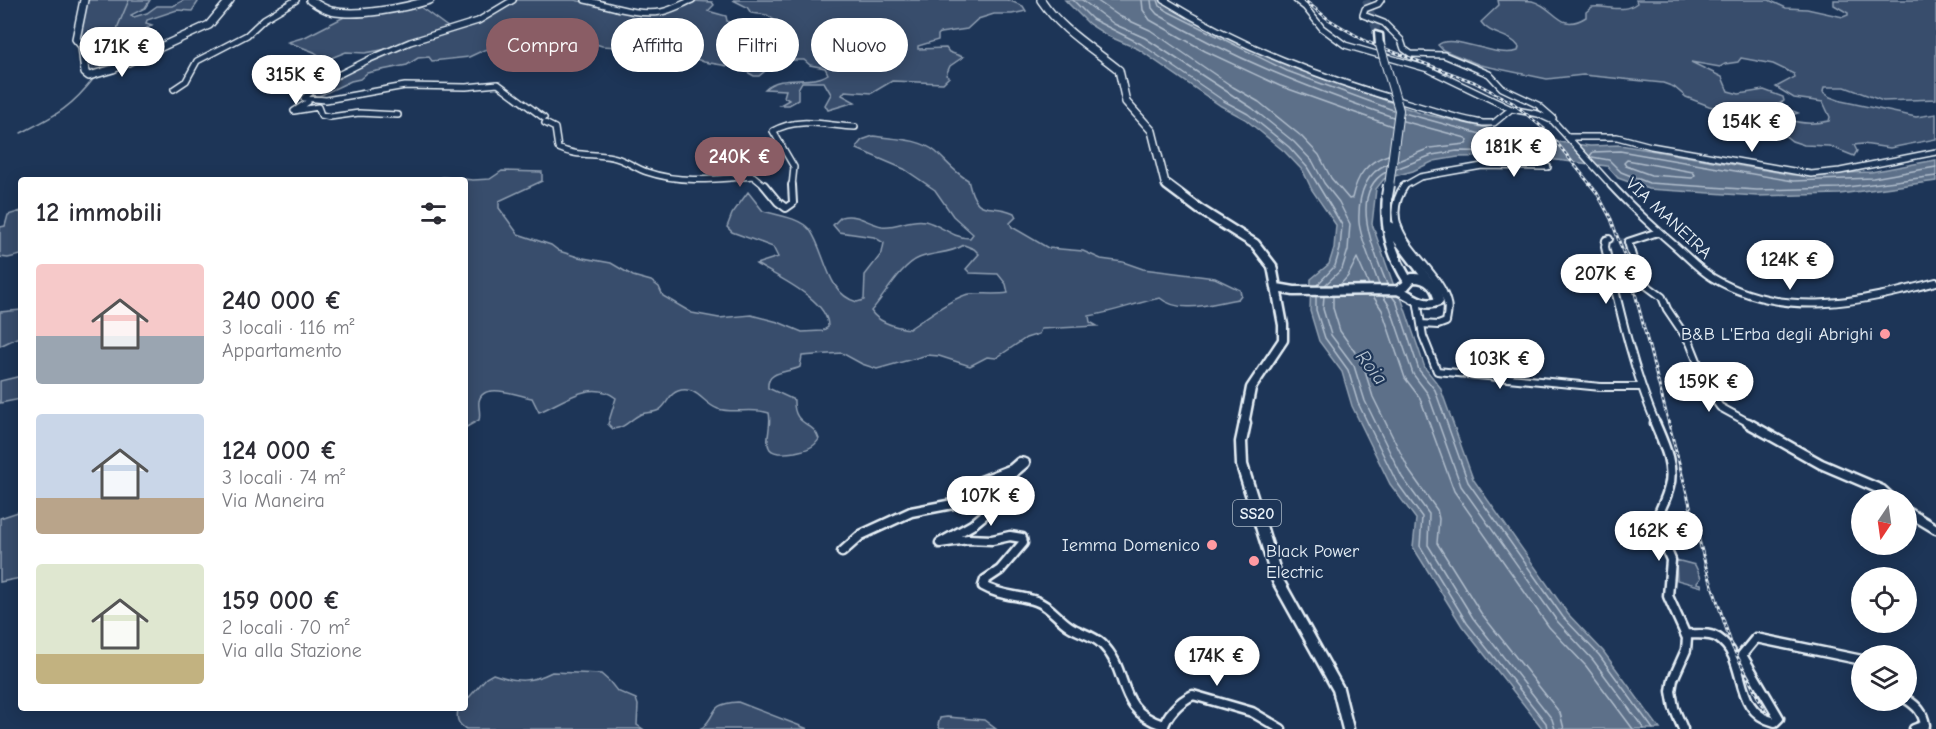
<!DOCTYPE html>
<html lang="it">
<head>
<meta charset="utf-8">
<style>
	body { margin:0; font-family:"Comic Neue",sans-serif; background:#f2f2f3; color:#2b2b33; height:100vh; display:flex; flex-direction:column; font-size:22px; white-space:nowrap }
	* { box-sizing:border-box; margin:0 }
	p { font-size:20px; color:#7c7c81 }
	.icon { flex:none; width:33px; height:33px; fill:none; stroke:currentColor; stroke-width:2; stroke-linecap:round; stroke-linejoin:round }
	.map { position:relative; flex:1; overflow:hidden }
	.side { position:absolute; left:18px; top:177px; width:450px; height:534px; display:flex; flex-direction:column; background:#fff; border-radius:6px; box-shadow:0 3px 15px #0003 }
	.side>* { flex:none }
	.guide { position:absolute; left:486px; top:18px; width:570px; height:54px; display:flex; gap:12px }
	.needle { width:39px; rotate:193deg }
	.buttons { position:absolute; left:1851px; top:489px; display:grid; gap:12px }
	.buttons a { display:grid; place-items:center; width:66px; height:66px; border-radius:50%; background:#fff; box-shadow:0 3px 15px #0003; font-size:30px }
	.price { position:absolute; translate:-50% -51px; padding:0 14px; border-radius:21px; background:#fff; color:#222; font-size:20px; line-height:39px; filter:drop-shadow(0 2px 3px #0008) }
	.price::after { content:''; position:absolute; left:50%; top:36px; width:18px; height:14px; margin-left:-9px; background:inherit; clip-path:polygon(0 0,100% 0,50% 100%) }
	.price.active { background:#8a5d65; color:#fff }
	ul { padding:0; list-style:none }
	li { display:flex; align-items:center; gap:18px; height:150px; padding:0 18px }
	li span { display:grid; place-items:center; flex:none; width:168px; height:120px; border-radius:6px; color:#555 }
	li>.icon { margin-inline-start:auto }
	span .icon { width:72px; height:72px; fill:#fffc; stroke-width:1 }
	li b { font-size:26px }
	h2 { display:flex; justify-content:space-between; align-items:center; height:72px; padding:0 18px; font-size:26px }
	.chip { padding:0 21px; border-radius:27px; background:#fff; box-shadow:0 3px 15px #0003; font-size:21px; line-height:54px }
	.chip.active { background:#8a5d65; color:#fff }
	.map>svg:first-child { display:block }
	.green { fill:#374d6c; stroke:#909fb2; stroke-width:1.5; fill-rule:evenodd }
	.water { fill:#5d7089; stroke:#95a4b5; stroke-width:1.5 }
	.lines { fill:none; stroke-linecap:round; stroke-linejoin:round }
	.shore { stroke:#b0bdcc; stroke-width:1.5 }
	.stream { stroke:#95a4b5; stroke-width:1.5 }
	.minor-tunnel { stroke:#3b516f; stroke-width:6; stroke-dasharray:6 3; stroke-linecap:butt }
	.highway-tunnel { stroke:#3b516f; stroke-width:8; stroke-dasharray:8 4; stroke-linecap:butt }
	.minor-far2-casing { stroke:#e8f1f8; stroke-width:8 }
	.minor-far1-casing { stroke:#e8f1f8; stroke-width:10 }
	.minor-casing { stroke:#e8f1f8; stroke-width:13 }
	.major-far2-casing { stroke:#e8f1f8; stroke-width:10 }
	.major-far1-casing { stroke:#e8f1f8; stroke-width:13 }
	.major-casing { stroke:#e8f1f8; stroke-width:15 }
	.highway-casing { stroke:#e8f1f8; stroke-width:5 }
	.minor-far2 { stroke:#1d3557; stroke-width:5 }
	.minor-far1 { stroke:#1d3557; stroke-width:6 }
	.minor { stroke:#1d3557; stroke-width:8 }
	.major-far2 { stroke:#1d3557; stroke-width:7 }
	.major-far1 { stroke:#1d3557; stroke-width:8 }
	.major { stroke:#1d3557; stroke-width:10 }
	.highway { fill:#1d3557; fill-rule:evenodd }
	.rail-casing { stroke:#e8f1f8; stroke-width:3 }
	.rail { stroke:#1d3557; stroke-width:1.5; stroke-dasharray:3; stroke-linecap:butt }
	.highway-bridge-far1-casing { stroke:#e8f1f8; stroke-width:10; stroke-linecap:butt }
	.highway-bridge-casing { stroke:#e8f1f8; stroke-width:14; stroke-linecap:butt }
	.highway-bridge-far1 { stroke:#1d3557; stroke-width:8 }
	.highway-bridge { stroke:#1d3557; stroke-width:10 }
	.poi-dot { fill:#ff9aa2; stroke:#1d3557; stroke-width:2 }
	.labels { text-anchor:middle; stroke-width:4.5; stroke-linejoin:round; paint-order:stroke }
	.shield { fill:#1d3557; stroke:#abb9c8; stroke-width:1.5 }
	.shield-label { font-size:16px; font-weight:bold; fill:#e8f1f8 }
	.street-label { font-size:18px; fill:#e8f1f8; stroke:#1d3557 }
	.poi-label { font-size:18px; fill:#e8f1f8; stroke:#1d3557; text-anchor:end }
	.water-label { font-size:20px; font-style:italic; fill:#b7c4d1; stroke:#1d3557 }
</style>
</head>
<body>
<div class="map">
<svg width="1936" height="729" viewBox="0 0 1936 729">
	<rect width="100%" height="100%" fill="#1d3557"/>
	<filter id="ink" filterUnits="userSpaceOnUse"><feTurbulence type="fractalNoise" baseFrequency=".0167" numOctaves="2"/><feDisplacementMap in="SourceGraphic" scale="12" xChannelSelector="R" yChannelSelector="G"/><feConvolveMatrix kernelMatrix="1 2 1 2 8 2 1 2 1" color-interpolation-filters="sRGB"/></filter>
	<g filter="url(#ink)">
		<path class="green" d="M 86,0 L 150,0 L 145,8 L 131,15 L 134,17 L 147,13 L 157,6 L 173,6 L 184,0 L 196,0 L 198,2 L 192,11 L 177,10 L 147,20 L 146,23 L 152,25 L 121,45 L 98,73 L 87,72 L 85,49 L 80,40 Z
			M 515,0 L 574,0 L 601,5 L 616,11 L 658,14 L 693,1 L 712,2 L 714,5 L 708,11 L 726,16 L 727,21 L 734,25 L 734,32 L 754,31 L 770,38 L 778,26 L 777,22 L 767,15 L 751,13 L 747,7 L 733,0 L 1008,0 L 1023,6 L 1026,11 L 1012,14 L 994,14 L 978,19 L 967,29 L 940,33 L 938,35 L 938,40 L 918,46 L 918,49 L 946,48 L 949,52 L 963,57 L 950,66 L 946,75 L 949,77 L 943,83 L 892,81 L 872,93 L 845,91 L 842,95 L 855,102 L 828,110 L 825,105 L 831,94 L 824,82 L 802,82 L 798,89 L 798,100 L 789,105 L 780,105 L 789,100 L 784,97 L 786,90 L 765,89 C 782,73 810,86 828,74 L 825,68 L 810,65 L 804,60 L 791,60 L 783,66 L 770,67 L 759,76 L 754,76 L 740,68 L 704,62 L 689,56 L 667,56 L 655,49 L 602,46 L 550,29 L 525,36 L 520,40 L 552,39 L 558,47 L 554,50 L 542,46 L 530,48 L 506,46 L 484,50 L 469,57 L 432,61 L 429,57 L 418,58 L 407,65 L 367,73 L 360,79 L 351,81 L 317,97 L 309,98 L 308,93 C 340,74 374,58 409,44 C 444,30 485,25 515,0 Z
			M 1498,0 C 1508,0 1522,0 1532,1 C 1556,7 1559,34 1586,17 L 1586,12 L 1592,7 C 1608,5 1622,14 1637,3 L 1636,0 L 1769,0 L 1786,8 L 1807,9 L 1843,17 L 1848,15 L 1848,13 L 1834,5 L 1834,0 L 1931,0 L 1936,3 L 1936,99 L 1883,101 L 1845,87 L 1824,87 L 1823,92 L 1830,97 L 1841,101 L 1916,117 L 1936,114 L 1936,139 L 1890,148 L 1863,144 L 1854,145 L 1857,151 L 1854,156 L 1829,146 L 1804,145 L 1792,141 L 1770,124 L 1758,119 L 1709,106 L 1686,97 L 1674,87 L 1663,83 L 1583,75 L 1547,79 L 1480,65 L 1443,50 L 1438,45 C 1451,32 1495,59 1518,51 L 1519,47 C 1509,33 1490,36 1481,22 L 1499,5 ZM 1741,58 L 1773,64 L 1794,74 L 1795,77 L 1776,87 L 1794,98 L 1823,102 L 1830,117 L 1829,121 C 1815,124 1802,125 1788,119 L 1789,116 L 1798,113 L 1777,105 L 1784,101 L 1783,97 L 1764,90 L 1739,94 L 1728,91 L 1722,77 L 1691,62 L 1720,67 L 1725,64 L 1738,62 Z
			M 419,6 L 449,28 L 387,49 L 365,53 L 346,52 L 326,60 L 314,52 L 288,42 L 305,37 L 350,14 Z
			M 873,136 C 893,139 920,138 936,152 C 947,162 955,173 968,180 C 977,220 989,201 1014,213 L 1016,217 L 1010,223 L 1012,227 L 1048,248 L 1083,251 L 1101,259 L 1123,262 L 1143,269 L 1215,278 L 1240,290 L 1241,295 L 1238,299 C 1214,303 1180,315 1160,298 C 1136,303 1114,312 1089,316 L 1090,322 L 1097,326 L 1041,329 L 1039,334 L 1026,338 L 996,358 L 987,357 L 970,366 L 939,356 L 927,355 L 877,369 L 862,364 L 842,353 L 802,356 L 800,367 C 789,373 766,370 768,388 L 794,400 C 793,427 813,420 819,439 C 814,448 805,450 795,452 C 752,459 774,433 769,413 C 752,407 735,414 718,409 C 703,404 697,385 678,391 C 668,394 668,405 659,410 C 654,413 647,412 641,414 C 630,419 626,428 613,429 L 608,424 L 616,398 C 591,378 562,403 539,412 L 532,398 C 519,396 483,381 479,401 C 478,407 481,413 479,420 L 465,428 L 465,180 L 430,180 L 443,177 L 473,180 L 490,179 L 502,171 L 542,172 L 542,181 L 499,201 L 499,208 L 518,234 L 551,245 L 559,251 L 578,257 L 611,263 L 633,276 L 651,281 L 659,287 L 663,296 L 692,313 L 719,318 L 751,315 L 778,322 L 802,332 L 822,331 L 828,327 C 829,300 776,276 756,264 L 778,257 L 773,247 L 732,232 L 727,227 L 732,214 L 748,192 L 763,211 C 778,215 800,218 810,230 C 826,252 826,294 857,302 L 864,300 L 865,275 L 882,253 L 884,243 L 874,237 L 839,232 L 833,225 L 841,217 C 857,213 867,223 882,226 C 897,228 910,218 925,221 C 941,225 952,238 970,238 L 973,234 L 953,216 L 935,190 L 904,169 L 857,149 L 857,146 L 862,140 ZM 964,245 L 974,249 L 979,254 L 966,269 L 970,273 L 998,274 L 1006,284 L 1008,293 C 995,295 982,293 970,294 C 956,295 923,320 909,329 C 896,327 878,322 871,311 C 884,297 901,265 919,258 C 934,252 950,254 964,245 Z
			M 21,211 L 21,255 L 8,258 L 0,257 L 0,227 L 5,226 L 8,215 Z
			M 21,310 L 21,336 L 0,346 L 0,312 Z
			M 21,376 L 21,399 L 0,403 L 0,381 Z
			M 21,511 L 21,578 L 0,582 L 0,518 Z
			M 1676,560 L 1695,565 L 1701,578 L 1697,583 L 1701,584 L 1702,587 L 1677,580 Z
			M 552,672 L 601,674 L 610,682 L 617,691 L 636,699 L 638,705 L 637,725 L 643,729 L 466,729 C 458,724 456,719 458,710 L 465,708 L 465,702 L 486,678 L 493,674 C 516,682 530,683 552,672 Z
			M 738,702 L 808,729 L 701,729 C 719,714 707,704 738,702 Z
			M 947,717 L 984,720 L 996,729 L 940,729 L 938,725 L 940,718 Z"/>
		<path class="water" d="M 1065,0 L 1161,0 L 1215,31 L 1289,65 L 1420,113 L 1535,139 L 1590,146 L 1620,145 L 1793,175 L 1871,172 L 1936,160 L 1936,181 L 1840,194 L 1757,196 L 1648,189 L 1618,178 L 1607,166 L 1522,156 L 1458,157 L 1434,161 L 1413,171 L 1384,179 L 1376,189 L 1372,224 L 1395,289 L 1402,300 L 1425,368 L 1440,387 L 1473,479 L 1568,614 L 1603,651 L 1660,729 L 1543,729 L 1462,626 L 1413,547 L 1416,519 L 1390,484 L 1352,406 L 1342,372 L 1319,341 L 1310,311 L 1311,279 L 1329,264 L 1334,248 L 1336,225 L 1312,190 L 1303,171 L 1285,152 L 1245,119 L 1221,106 L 1138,49 L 1108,36 L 1089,24 Z"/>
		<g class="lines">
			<path class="shore" d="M 1073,0 L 1092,19 L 1141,44 L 1224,101 L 1248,114 L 1289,147 L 1307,167 L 1342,225 L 1340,249 L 1335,266 L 1317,285
				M 1082,0 L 1114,24 L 1145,38 L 1252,108 L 1294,142 L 1313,162 L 1324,183 L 1339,202 L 1350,224 L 1348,250 L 1342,269 L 1325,285
				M 1096,0 L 1119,16 L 1150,30 L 1233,87 L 1259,102 L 1301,136 L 1319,155 L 1331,178 L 1349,199 L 1352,198 C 1357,176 1366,162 1388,155
				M 1142,0 L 1143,10 L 1150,20 L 1205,51 L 1280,86 L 1392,126
				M 1151,0 L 1152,8 L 1157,14 C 1232,58 1311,89 1393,117
				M 1158,0 L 1160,6 L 1169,12 L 1287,71 L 1393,110
				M 1590,156 L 1593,152 L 1620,151 L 1793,181 L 1873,178 L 1936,167
				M 1592,157 L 1609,160 L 1621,172 L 1649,183 L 1757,190 L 1839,188 L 1936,176
				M 1627,160 L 1693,172 L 1695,175 L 1692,178 L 1651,175 L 1626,166 L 1624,163 Z
				M 1398,161 L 1430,148 L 1466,144 L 1468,141 L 1466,138 L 1403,121
				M 1396,169 L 1432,155 L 1457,151 L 1541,152 L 1543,149 L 1541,146 L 1484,135 L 1404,113
				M 1386,172 C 1347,193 1375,255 1387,284
				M 1340,285 L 1348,276 L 1357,258 L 1369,285
				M 1379,285 C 1374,269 1360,238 1359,222 C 1358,198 1364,174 1387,164
				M 1316,296 L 1316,310 L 1325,338 L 1348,370 L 1358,403 L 1396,481 L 1422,517 L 1420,546 L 1467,623 L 1546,723 L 1547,729
				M 1324,296 L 1323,309 L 1331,335 L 1354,366 L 1365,401 L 1402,477 L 1429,514 L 1428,545 L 1473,618 L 1552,719 L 1555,729
				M 1333,296 L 1333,308 L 1340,331 L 1362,362 L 1373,397 L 1410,472 L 1437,510 L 1439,519 L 1437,543 L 1481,613 L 1560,713 L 1564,729
				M 1373,296 L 1382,310 L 1405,378 L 1420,398 L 1454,491 L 1549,627 L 1586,666 L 1633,729
				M 1383,296 L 1390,307 L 1413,374 L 1428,394 L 1461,486 L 1557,621 L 1593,660 L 1644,729
				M 1392,296 L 1397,303 L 1419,370 L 1435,390 L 1468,482 L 1563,617 L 1599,655 L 1653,729"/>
			<path class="stream" d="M 103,70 L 113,57 L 118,26 L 129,0
				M 21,133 C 56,115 70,109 95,77"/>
			<path class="minor-tunnel" d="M 1609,239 L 1628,242
				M 1611,272 L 1637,276"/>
			<path class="highway-tunnel" d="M 1366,0 L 1378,34"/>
			<defs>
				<path id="minor-far2" d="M 513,0 L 478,21 L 410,42 L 370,59 L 320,84 L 304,98 L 326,100 L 405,86 L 466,87 L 498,84 L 544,118
					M 585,0 C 609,5 636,16 661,12 C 672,10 682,4 692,0
					M 1164,0 C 1240,47 1322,78 1408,103 C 1433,110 1457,119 1483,123 L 1494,123 L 1511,109
					M 1296,0 L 1305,7 L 1322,28 L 1345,45 L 1428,69 L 1511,109 L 1538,114 L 1553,121 L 1612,186
					M 1381,0 L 1378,4 L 1365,9 L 1363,15 L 1384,23 L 1401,40 L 1404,49 L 1411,54 L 1444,55 L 1489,74 L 1502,88 L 1538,105 L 1553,118
					M 174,89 L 186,81 L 197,61 L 247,35 L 264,19 L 296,0
					M 307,100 L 308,102 L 294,111 L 318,107 L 321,115 L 330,117 L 359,113 L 398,115
					M 545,123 L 555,128 L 558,148 C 577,157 593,153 612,157 C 624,159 635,168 647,172 C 682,184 717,179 753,176 L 765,186
					M 1569,137 L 1617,137 L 1651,146 L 1811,174 L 1840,171 L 1936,152
					M 792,186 L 794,167 L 773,131 C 799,116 827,126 855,127
					M 1404,186 L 1420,177 L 1482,166 L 1548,167"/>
				<path id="minor-far1" d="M 764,185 L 778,202 L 786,208 L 793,203 L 792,185
					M 1405,185 C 1371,234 1437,262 1447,303 C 1449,309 1447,316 1446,322 L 1438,325 L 1421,324
					M 1611,185 C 1631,207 1652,226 1674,245 C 1687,256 1698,269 1713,278 C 1784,320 1861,302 1936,282
					M 1658,232 L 1628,242 L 1639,280 L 1662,297 L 1667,309 L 1690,343 L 1710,393 L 1720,407 L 1751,424
					M 1609,239 L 1606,240 L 1605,247 C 1619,307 1632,367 1656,424
					M 1417,300 L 1423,336 L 1437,371 L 1601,387 L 1641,387"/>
				<path id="minor" d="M 1655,423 C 1663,442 1675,466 1669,487 C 1666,500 1659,511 1655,523 L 1671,560 L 1668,596 L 1687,638 L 1686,650 L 1673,679 L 1671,691 L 1674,708 L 1683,729
					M 1748,423 L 1821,464 L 1882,490 L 1893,500
					M 1906,511 L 1936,529
					M 842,552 L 861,535 L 911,512 L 958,503 L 981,481 L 1012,469 L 1020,462 L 1025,463 L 992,491 L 984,515 L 972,525 L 940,543 L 968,539 L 992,540 L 1010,536 L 1022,538 L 1023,543 L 1000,570 L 985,580 L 983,586 C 1000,596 1018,595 1036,601 C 1050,606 1057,618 1069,626 C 1079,633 1093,635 1102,644 C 1131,672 1114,709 1163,725
					M 1686,634 C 1696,635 1709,632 1718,638 C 1750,659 1730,711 1775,722 L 1779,718 L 1742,655 L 1756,638 L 1862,660
					M 1906,699 C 1917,706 1923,712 1925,725 L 1914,729
					M 1163,729 C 1166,715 1180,701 1193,695 L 1252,712 L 1281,729"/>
				<path id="major-far2" d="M 84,0 L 76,39 L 82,46 L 85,73 L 89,76 L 113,69 L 209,25 L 230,0
					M 310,0 C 316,4 323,9 331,11 C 358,17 404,8 430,0
					M 1041,0 C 1062,31 1091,47 1119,70 L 1126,102 L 1152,131 L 1165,183 L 1169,186"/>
				<path id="major-far1" d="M 1167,185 L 1199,209 L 1255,244 L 1272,266 L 1283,325 L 1283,340 L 1251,388 L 1244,424
					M 1412,278 C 1428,277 1436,286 1439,301 C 1423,309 1411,295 1397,290 L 1405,286 Z
					M 1277,288 L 1294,291 L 1397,290"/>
				<path id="major" d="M 1245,423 L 1241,442 L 1242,465 L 1278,581 L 1338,689 L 1348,729"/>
				<path id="highway" d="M 1375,32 L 1382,34 L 1383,47 L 1376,45 Z
					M 1387,193 L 1391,196 L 1391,222 L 1395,224 L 1405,244 L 1431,278 L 1433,280 L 1431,282 L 1425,282 L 1394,241 L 1402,262 L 1413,282 L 1411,284 L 1405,284 C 1387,256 1380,229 1383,196 Z"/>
			</defs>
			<use href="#minor-far2" class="minor-far2-casing"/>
			<use href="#minor-far1" class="minor-far1-casing"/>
			<use href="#minor" class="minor-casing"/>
			<use href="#major-far2" class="major-far2-casing"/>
			<use href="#major-far1" class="major-far1-casing"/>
			<use href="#major" class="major-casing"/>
			<use href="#highway" class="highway-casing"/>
			<use href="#minor-far2" class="minor-far2"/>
			<use href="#minor-far1" class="minor-far1"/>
			<use href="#minor" class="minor"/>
			<use href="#major-far2" class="major-far2"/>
			<use href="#major-far1" class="major-far1"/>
			<use href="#major" class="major"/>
			<use href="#highway" class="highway"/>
			<defs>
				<path id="rail" d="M 1304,0 L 1328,19 L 1367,42 L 1474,82 L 1513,103 L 1549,133 L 1597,193 L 1611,219 L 1628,266 L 1706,567 L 1732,646 L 1766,713"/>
			</defs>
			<use href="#rail" class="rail-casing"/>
			<use href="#rail" class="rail"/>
			<defs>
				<path id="highway-bridge-far1" d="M 1380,45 L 1399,110 L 1389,186"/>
				<path id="highway-bridge" d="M 1387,196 L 1389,185"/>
			</defs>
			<use href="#highway-bridge-far1" class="highway-bridge-far1-casing"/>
			<use href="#highway-bridge" class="highway-bridge-casing"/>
			<use href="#highway-bridge-far1" class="highway-bridge-far1"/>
			<use href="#highway-bridge" class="highway-bridge"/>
		</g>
	</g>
	<g class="poi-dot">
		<circle cx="1885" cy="334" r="6"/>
		<circle cx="1212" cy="545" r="6"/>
		<circle cx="1254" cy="561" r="6"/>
	</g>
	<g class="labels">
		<rect class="shield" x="1233" y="500" width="48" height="26" rx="4.5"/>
		<g class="shield-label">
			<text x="1257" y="519">SS20</text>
		</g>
		<g class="street-label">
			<text transform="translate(1669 218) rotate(43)" y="6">VIA MANEIRA</text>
		</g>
		<g class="poi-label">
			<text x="1873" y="340">B&amp;B L'Erba degli Abrighi</text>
			<text x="1200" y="551">Iemma Domenico</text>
			<text x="1266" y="557" text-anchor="start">Black Power<tspan x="1266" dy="21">Electric</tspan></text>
		</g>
		<g class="water-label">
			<text transform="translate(1372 367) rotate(52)" y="7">Roia</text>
		</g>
	</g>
</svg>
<div class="buttons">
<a><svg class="needle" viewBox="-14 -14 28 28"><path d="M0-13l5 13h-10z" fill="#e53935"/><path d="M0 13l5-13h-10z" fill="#7c7c81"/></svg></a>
<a><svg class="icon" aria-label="locate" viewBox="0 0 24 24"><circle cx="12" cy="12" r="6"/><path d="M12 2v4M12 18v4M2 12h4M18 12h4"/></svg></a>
<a><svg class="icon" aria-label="layers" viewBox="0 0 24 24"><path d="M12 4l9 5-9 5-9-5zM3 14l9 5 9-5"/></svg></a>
</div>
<b class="price" style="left:122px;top:78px">171K €</b>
<b class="price" style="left:296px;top:106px">315K €</b>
<b class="price" style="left:1752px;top:153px">154K €</b>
<b class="price" style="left:1514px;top:178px">181K €</b>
<b class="price active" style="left:740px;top:188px">240K €</b>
<b class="price" style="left:1790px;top:291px">124K €</b>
<b class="price" style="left:1606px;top:305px">207K €</b>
<b class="price" style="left:1500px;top:390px">103K €</b>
<b class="price" style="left:1709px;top:413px">159K €</b>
<b class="price" style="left:991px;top:527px">107K €</b>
<b class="price" style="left:1659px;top:562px">162K €</b>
<b class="price" style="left:1217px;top:687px">174K €</b>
<div class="guide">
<a class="chip active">Compra</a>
<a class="chip">Affitta</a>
<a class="chip">Filtri</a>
<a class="chip">Nuovo</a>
</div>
<section class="side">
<h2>12 immobili<svg class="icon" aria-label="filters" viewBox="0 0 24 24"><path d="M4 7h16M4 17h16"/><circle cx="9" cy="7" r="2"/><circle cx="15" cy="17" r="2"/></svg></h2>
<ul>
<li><span style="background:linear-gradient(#f6c9c9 60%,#9aa5b1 0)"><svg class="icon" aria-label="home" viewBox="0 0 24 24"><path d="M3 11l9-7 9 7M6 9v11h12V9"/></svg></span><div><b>240 000 €</b><p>3 locali · 116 m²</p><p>Appartamento</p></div></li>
<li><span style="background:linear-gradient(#c9d6e8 70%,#b9a48a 0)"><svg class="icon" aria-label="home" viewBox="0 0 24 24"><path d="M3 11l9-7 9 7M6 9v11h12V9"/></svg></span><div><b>124 000 €</b><p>3 locali · 74 m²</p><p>Via Maneira</p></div></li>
<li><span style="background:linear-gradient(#dfe7d0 75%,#c2b280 0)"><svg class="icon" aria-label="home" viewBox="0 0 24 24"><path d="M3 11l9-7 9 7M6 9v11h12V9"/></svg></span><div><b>159 000 €</b><p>2 locali · 70 m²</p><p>Via alla Stazione</p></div></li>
</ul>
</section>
</div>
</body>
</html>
